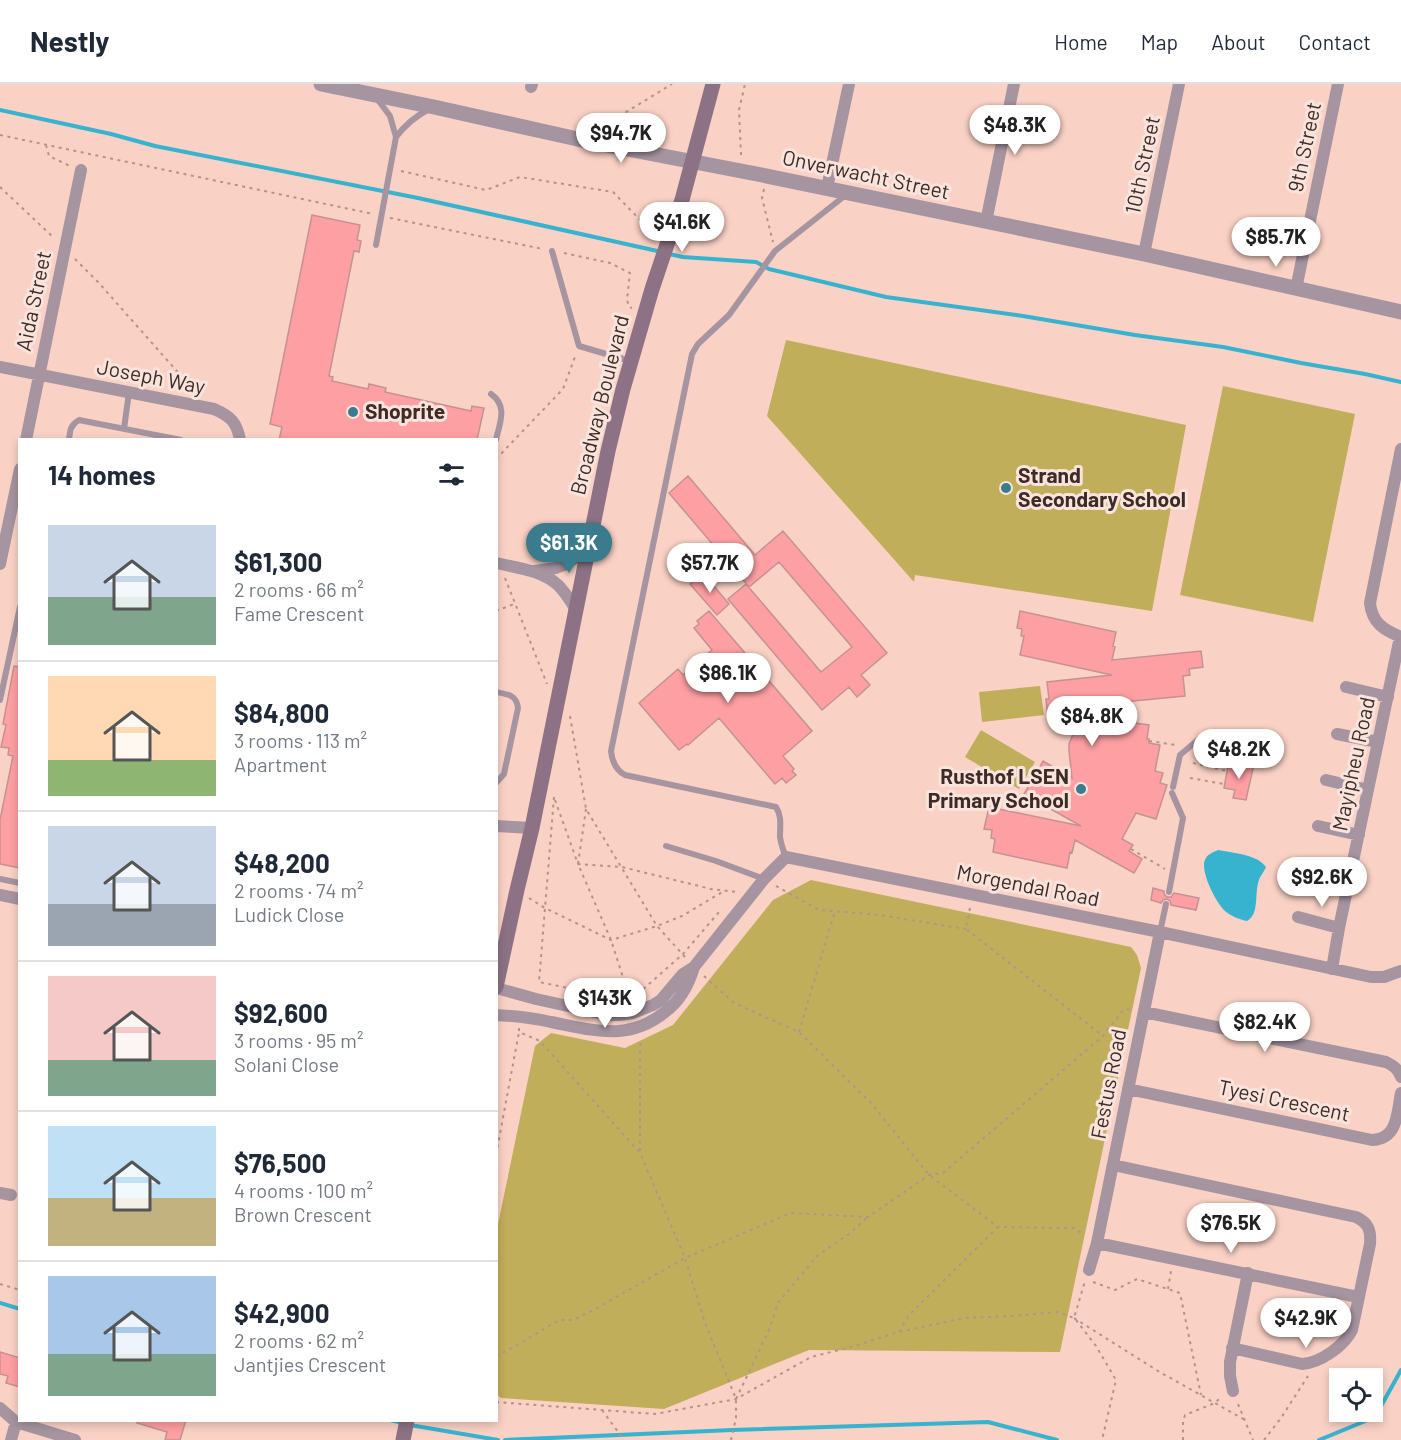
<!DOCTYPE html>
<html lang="en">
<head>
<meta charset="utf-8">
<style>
	body { margin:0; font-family:Barlow,sans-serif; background:#f6f6f7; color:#1f2937; height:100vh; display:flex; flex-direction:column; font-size:22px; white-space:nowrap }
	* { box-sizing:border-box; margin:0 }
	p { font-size:20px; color:#747a83 }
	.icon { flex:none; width:33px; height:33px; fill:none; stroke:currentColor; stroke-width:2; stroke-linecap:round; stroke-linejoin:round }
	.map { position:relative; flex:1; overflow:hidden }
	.side { position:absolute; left:18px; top:354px; width:480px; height:984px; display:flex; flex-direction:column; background:#fff; border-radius:0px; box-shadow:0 3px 9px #0003 }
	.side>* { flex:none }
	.fabs { position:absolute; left:1329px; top:1284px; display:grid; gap:12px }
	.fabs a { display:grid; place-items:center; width:54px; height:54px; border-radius:0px; background:#fff; box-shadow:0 3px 9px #0003; font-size:30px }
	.price { position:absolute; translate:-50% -51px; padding:0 14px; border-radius:21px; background:#fff; color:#222; font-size:20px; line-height:39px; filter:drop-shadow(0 2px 3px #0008) }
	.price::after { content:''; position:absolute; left:50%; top:36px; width:18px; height:14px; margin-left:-9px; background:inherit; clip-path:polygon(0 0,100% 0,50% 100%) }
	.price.active { background:#3a7c8d; color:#fff }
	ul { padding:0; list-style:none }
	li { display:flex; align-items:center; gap:18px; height:150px; padding:0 30px }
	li+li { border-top:2px solid #e0e1e3 }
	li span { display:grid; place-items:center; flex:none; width:168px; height:120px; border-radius:0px; color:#555 }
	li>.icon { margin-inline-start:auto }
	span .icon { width:72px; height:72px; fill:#fffc; stroke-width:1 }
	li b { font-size:26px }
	h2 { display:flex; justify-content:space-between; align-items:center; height:72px; padding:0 30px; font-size:26px }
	header { display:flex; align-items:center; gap:36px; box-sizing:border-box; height:84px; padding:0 30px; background:#fff; border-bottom:2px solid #e0e1e3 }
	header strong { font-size:28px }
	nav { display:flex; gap:33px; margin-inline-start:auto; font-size:21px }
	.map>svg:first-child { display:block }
	.green { fill:#c1ae5a }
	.water { fill:#37b3d0 }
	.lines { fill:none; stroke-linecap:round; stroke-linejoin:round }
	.stream { stroke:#37b3d0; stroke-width:4 }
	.building { fill:#fe9fa3; stroke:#c59293; stroke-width:1.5 }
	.path { stroke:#b4938a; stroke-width:2; stroke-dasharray:3 4.5; stroke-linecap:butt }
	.service { stroke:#a694a1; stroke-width:6 }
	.minor { stroke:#a694a1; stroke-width:12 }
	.tertiary { stroke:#a694a1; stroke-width:15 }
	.secondary { stroke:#8c7284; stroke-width:15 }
	.poi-dot { fill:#3a7c8d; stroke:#f8e4dd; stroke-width:2 }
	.labels { text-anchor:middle; stroke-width:6; stroke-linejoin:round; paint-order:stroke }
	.street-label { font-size:21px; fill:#3e2b25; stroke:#f8e4dd }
	.poi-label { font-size:21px; font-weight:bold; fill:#3e2b25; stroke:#f8e4dd; text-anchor:start }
</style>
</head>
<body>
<header>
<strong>Nestly</strong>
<nav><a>Home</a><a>Map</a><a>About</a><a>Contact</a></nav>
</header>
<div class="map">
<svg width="1401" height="1356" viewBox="0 0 1401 1356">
	<rect width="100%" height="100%" fill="#fad1c5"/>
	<path class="green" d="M 786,256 L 1186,341 L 1152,527 L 915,491 L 914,498 L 767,332 Z
		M 1223,302 L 1355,330 L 1313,538 L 1180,511 Z
		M 1040,602 L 1044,631 L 982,638 L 979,608 Z
		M 981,646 L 1035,678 L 1019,705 L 965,673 Z
		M 811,796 L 1131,863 L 1137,871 L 1141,884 L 1060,1268 L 809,1266 L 664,1325 L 501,1314 L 496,1310 L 497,1145 L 535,962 L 551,949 L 625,964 L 673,941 L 773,816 Z"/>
	<path class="water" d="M 1218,766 C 1232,769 1257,770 1266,783 C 1264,788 1260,792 1259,796 C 1254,809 1260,830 1247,837 C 1238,835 1231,832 1225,827 C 1216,819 1198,784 1206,774 C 1208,770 1214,768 1218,766 Z"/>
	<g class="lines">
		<path class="stream" d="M 0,26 L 111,50 L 155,62 L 418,114 L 662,168
			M 669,170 L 683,173 L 756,178 L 769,185 L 886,213 L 1023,232 L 1135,251 L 1223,263 L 1301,279 L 1365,290 L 1401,298
			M 0,1219 L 20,1225
			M 390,1336 L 403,1339
			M 410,1341 L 498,1356
			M 505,1356 L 732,1346 L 988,1338 L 1057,1356
			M 1319,1356 L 1375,1333 L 1401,1286"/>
	</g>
	<path class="building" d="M 312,131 L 360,141 L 357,156 L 361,157 L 359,168 L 354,167 L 329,292 L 333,293 L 332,297 L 368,305 L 369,300 L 386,304 L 385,308 L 471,327 L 472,322 L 484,324 L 477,356 L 279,356 L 282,343 L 270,340 Z
		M 688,392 L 755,471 L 783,447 L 887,569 L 861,591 L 870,601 L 857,613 L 849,603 L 822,626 L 728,515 L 746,500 L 821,588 L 852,563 L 779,478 L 749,503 L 669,409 Z
		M 703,489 L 729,520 L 717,531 L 690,500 Z
		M 709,527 L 812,647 L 783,672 L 794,685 L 792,687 L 796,691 L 786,699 L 782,694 L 775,700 L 719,634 L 688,661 L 687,660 L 679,666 L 639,619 L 678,585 L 683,591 L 712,566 L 694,544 L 699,540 L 697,537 Z
		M 1020,527 L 1116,548 L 1113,562 L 1115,563 L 1112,576 L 1201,567 L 1203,583 L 1189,585 L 1190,591 L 1183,592 L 1185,612 L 1123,618 L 1120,637 L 1149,641 L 1147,655 L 1149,655 L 1149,659 L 1160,661 L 1155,687 L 1163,689 L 1160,699 L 1167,701 L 1156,735 L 1136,729 L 1122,755 L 1133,761 L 1129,767 L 1142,775 L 1134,789 L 1075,756 L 1072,769 L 1070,768 L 1067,784 L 993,768 L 995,755 L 991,754 L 992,746 L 984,745 L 989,723 L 1081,742 L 1024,710 L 1030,700 L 1027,698 L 1034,686 L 1037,688 L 1043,677 L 1072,694 L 1069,667 L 1069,660 L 1072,653 L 1089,631 L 1048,635 L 1046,615 L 1049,615 L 1047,598 L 1112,591 L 1020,571 L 1024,552 L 1021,552 L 1022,545 L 1017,544 Z
		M 14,582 L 20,583 L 20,784 L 0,780 L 0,736 L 13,672 L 8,671 L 9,664 L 1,663 L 6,641 L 3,640 Z
		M 1240,677 L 1254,680 L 1246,716 L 1233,714 L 1235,706 L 1224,704 L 1228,682 L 1239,685 Z
		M 1153,804 L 1164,807 L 1164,810 L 1167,813 L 1171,813 L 1174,809 L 1199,814 L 1196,826 L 1171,821 L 1170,817 L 1167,815 L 1163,816 L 1161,819 L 1151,816 Z
		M 0,1268 L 20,1274 L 20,1303 L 6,1299 L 8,1292 L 0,1290 Z
		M 137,1336 L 186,1336 L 180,1356 L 165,1356 L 167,1348 L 137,1339 Z"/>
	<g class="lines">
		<path class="path" d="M 600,44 L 672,0
			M 0,51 L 373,130
			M 46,61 L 49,72 L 70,82
			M 741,71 L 739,26 L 745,0
			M 401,87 L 486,106 L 520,93 L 613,108 L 646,142 L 657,145
			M 0,103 L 54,154
			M 764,105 L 762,114 L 773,158
			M 390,134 L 543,165
			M 564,169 L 610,179 L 630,189 L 627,216 L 629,223 L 632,224
			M 75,175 L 98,198 L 183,294 L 197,308
			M 496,375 L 563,305 L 576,270
			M 505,494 L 547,600
			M 496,527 L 514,520
			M 570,632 L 586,725 L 657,842 L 685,873
			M 1149,657 L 1176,661
			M 1193,679 L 1227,687
			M 1190,694 L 1224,700
			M 554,713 L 539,898 L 627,916
			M 555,716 L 578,780 L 622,783 L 711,805 L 737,808 L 738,807
			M 586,725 L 578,780 L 611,856 L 630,915
			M 1131,765 L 1165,785
			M 776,802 L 819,826 L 880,831 L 966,845
			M 529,814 L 545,824 L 611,856 L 657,842 L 682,832 L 724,807
			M 970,824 L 966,845 L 1103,952
			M 704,892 L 734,919 L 799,948 L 871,1019 L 929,1091 L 998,1143 L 1074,1144 L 1084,1151
			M 632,915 L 683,870 L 719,828
			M 519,944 L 519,948 L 540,957 L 640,1069 L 685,1174 L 704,1236 L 736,1315 L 736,1334 L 731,1356
			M 799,948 L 835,827
			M 640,1067 L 640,964 L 641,956
			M 496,1071 L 519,948
			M 1093,1198 L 1115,1206 L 1137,1195 L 1180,1209 L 1201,1311
			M 0,1200 L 20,1206
			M 1168,1205 L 1171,1187
			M 1074,1234 L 1158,1287 L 1245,1336
			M 1076,1236 L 1096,1262 L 1116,1296 L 1102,1356
			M 899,1248 L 910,1230 L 998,1143
			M 496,1272 L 514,1263 L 559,1236 L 573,1236 L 599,1223 L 685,1174 L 791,1129 L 868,1133 L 929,1091 L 943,1089 L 1103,952 L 1124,925 L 1132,926
			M 736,1315 L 769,1246 L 778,1219 L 818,1171 L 849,1150 L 868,1133
			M 496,1318 L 655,1330 L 736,1315 L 811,1273 L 855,1262 L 898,1248 L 964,1234 L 1013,1232 L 1058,1228 L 1074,1234 L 1085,1197
			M 1238,1320 L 1253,1356
			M 602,1326 L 624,1356
			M 1183,1356 L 1183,1338 L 1185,1331 L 1215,1319 L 1221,1313
			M 1264,1356 L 1281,1334 L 1308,1292"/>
		<path class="service" d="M 396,53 C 405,41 416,32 429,25
			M 376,161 L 396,53 L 390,32 L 378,16
			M 552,167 L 579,262 L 630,277
			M 491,310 C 508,322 500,338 496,356
			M 124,345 L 129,308
			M 69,356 C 70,347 70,341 79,336 L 181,356
			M 496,608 C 507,610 517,611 518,624 L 504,690 L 496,699
			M 0,616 L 20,523
			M 1173,703 L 1180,671 L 1199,655
			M 666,762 L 716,777 L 764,795
			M 786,773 C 783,766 781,760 780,753 C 780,742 782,732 776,723 L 625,691 C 616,686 612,678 611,667 L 692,270 L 698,260 L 729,231 L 775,167 L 847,110
			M 0,795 L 20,799
			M 1169,808 L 1183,734 L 1172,709
			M 1160,848 L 1166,820"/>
		<path class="minor" d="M 531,3 L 532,0
			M 827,104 L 849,0
			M 986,138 L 1014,0
			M 1144,170 L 1179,0
			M 1296,205 L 1338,0
			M 0,283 L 214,325 C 230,332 237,338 240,356
			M 26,356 L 81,86
			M 1401,365 L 1370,519 C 1372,539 1384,546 1401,553
			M 496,479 C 518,484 541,486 558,501 C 565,508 570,516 575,524
			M 0,480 L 20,385
			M 535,487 L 556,484 L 564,481 L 587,466
			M 1346,603 L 1388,613
			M 1337,650 L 1378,658
			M 1326,696 L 1368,706
			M 496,742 L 532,744
			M 1318,742 L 1359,751
			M 1310,788 L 1349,797
			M 0,811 L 20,815
			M 1298,833 L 1339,844
			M 1332,885 L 1339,844 L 1400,553
			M 496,904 L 536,915 L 609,931 L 619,931 L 633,929 L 653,921 L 661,916 L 683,890 L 694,883 L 764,795 L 786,773 L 1160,848 L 1371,893 L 1384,893 L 1401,887
			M 1144,928 L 1386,978 C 1394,982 1398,985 1401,993
			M 496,931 C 515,932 533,934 551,938 C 593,946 628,958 665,928 C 680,917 689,900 694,883
			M 1128,1005 L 1372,1056 C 1398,1055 1397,1029 1401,1009
			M 1113,1081 L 1356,1133 C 1369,1139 1371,1147 1370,1160 L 1352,1246 C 1344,1262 1320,1279 1302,1280 L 1232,1264
			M 0,1109 L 11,1111
			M 1097,1159 L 1358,1213
			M 1089,1186 L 1097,1159 L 1160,848
			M 1233,1307 L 1230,1292 L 1230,1278 L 1248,1189
			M 0,1324 L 16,1338 L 75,1356
			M 11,1356 L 16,1338"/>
		<path class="tertiary" d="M 321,0 L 434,23 L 591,58 L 762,91 L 1144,170 L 1401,228"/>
		<path class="secondary" d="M 496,903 L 517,806 L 532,744 L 608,367 L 623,305 L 652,205 L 682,116 L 713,0
			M 403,1356 L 407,1336"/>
	</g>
	<g class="poi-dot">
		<circle cx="353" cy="328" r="6"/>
		<circle cx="1006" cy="404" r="6"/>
		<circle cx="1081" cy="705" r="6"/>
	</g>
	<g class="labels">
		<g class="street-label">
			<text transform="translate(1305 63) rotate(-78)" y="7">9th Street</text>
			<text transform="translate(1143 81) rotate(-78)" y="7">10th Street</text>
			<text transform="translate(866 91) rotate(12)" y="7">Onverwacht Street</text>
			<text transform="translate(34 217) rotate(-78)" y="7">Aida Street</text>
			<text transform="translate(151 293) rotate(11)" y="7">Joseph Way</text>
			<text transform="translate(600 321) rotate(-76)" y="7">Broadway Boulevard</text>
			<text transform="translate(1354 680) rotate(-78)" y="7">Mayipheu Road</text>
			<text transform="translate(1028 802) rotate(11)" y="7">Morgendal Road</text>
			<text transform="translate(1109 1000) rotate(-79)" y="7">Festus Road</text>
			<text transform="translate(1284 1017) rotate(12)" y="7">Tyesi Crescent</text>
		</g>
		<g class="poi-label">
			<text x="365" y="335">Shoprite</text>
			<text x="1018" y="399">Strand<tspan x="1018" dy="24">Secondary School</tspan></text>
			<text x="1069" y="700" text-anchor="end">Rusthof LSEN<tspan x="1069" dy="24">Primary School</tspan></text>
		</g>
	</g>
</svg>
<div class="fabs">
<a><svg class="icon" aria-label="locate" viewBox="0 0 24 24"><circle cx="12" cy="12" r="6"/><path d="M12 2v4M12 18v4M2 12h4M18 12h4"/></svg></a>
</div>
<b class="price" style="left:1015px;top:72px">$48.3K</b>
<b class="price" style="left:621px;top:80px">$94.7K</b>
<b class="price" style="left:682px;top:169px">$41.6K</b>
<b class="price" style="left:1276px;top:184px">$85.7K</b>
<b class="price active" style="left:569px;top:490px">$61.3K</b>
<b class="price" style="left:710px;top:510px">$57.7K</b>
<b class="price" style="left:728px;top:620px">$86.1K</b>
<b class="price" style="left:1092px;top:663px">$84.8K</b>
<b class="price" style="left:1239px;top:696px">$48.2K</b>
<b class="price" style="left:1322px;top:824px">$92.6K</b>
<b class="price" style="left:605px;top:945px">$143K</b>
<b class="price" style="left:1265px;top:969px">$82.4K</b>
<b class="price" style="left:1231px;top:1170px">$76.5K</b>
<b class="price" style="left:1306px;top:1265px">$42.9K</b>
<section class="side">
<h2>14 homes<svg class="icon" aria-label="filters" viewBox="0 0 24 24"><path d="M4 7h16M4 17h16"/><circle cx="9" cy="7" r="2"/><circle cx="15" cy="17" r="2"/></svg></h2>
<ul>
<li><span style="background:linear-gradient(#c9d6e8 60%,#7fa58c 0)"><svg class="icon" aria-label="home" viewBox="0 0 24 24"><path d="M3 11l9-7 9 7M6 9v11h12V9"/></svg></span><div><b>$61,300</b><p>2 rooms · 66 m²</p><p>Fame Crescent</p></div></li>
<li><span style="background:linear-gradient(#ffd9b3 70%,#8fb573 0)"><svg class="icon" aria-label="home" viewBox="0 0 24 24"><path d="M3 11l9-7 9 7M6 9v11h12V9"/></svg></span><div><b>$84,800</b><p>3 rooms · 113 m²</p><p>Apartment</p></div></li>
<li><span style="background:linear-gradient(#c9d6e8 65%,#9aa5b1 0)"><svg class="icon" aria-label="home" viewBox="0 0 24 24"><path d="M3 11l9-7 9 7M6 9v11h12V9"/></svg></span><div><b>$48,200</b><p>2 rooms · 74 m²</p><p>Ludick Close</p></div></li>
<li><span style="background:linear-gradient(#f6c9c9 70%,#7fa58c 0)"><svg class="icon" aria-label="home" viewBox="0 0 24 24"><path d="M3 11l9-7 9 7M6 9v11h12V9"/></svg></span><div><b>$92,600</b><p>3 rooms · 95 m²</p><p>Solani Close</p></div></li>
<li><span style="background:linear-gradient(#bfe0f5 60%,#c2b280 0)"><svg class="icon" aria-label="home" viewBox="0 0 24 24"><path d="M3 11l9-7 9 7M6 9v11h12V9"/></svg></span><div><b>$76,500</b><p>4 rooms · 100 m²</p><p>Brown Crescent</p></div></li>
<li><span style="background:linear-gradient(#a9c7e8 65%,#7fa58c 0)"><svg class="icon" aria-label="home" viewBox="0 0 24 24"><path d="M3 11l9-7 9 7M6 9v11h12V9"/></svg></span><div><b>$42,900</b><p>2 rooms · 62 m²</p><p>Jantjies Crescent</p></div></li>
</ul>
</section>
</div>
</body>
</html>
